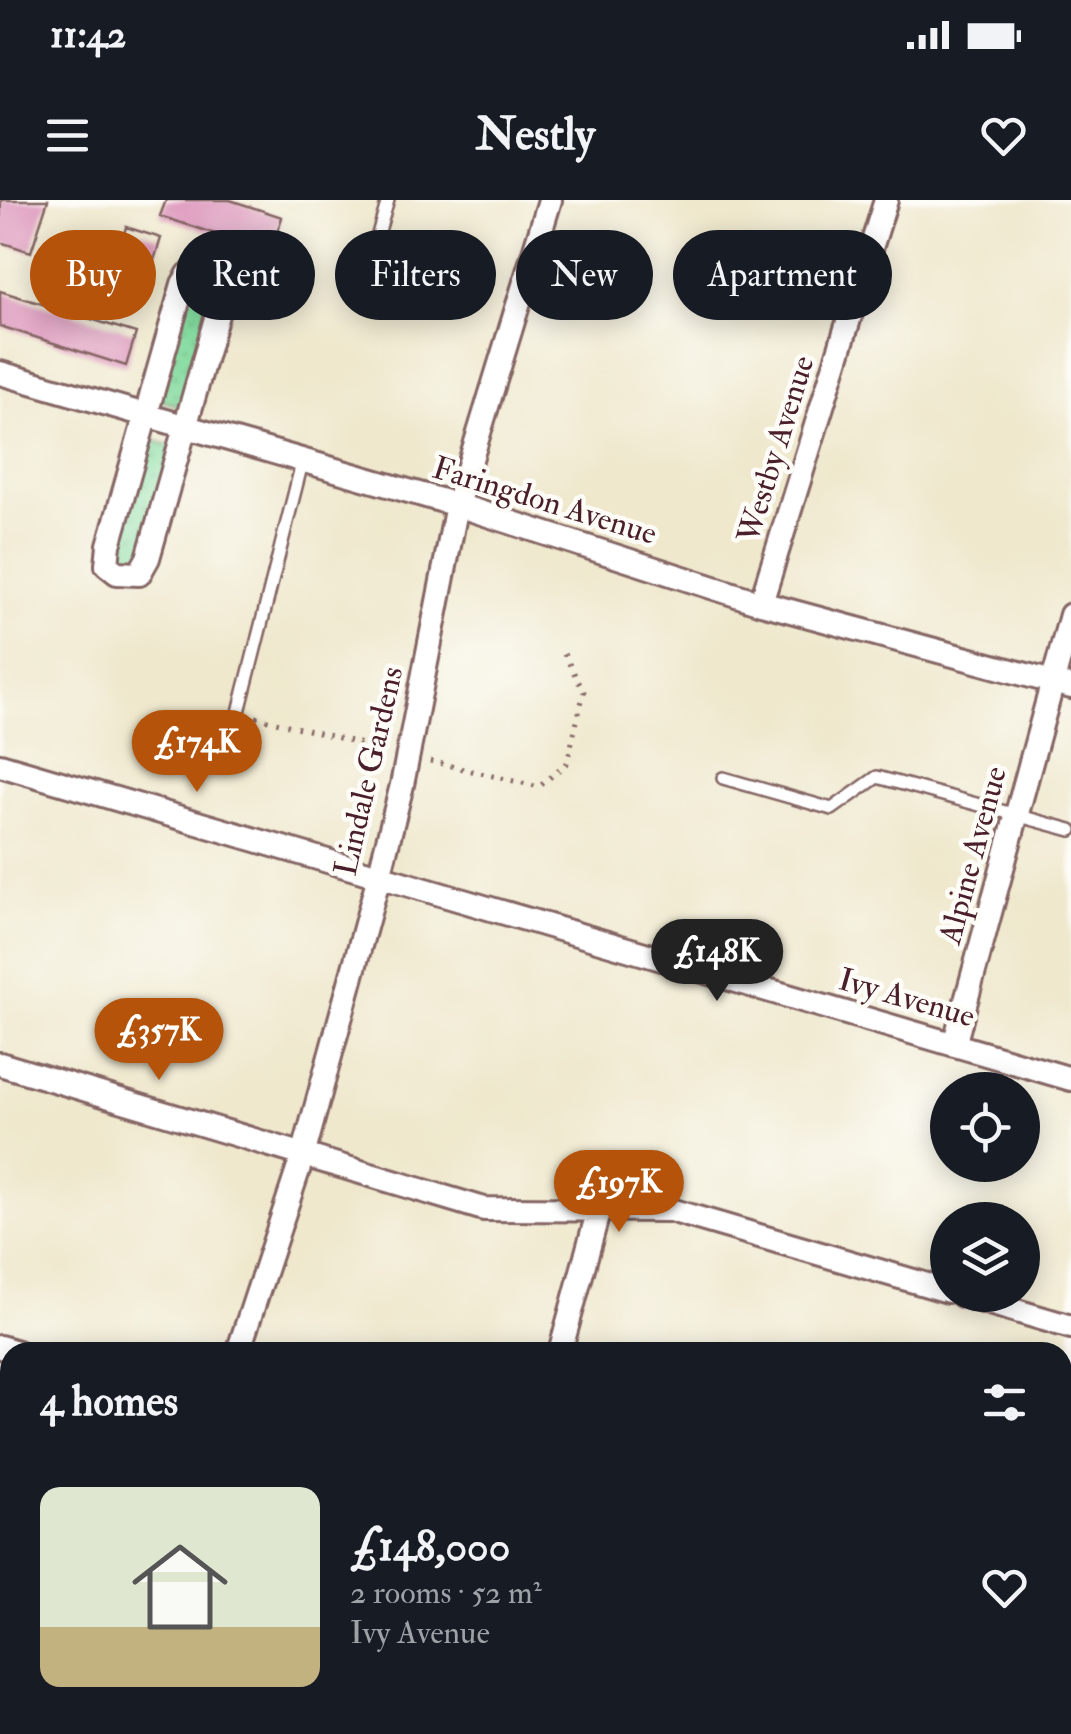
<!DOCTYPE html>
<html lang="en">
<head>
<meta charset="utf-8">
<style>
	body { margin:0; font-family:"IM FELL Double Pica",serif; background:#242831; color:#f1f3f6; height:100vh; display:flex; flex-direction:column; font-size:38px; white-space:nowrap }
	* { box-sizing:border-box; margin:0 }
	p { font-size:32px; color:#9ea1a6 }
	.icon { flex:none; width:55px; height:55px; fill:none; stroke:currentColor; stroke-width:2; stroke-linecap:round; stroke-linejoin:round }
	.map { position:relative; flex:1; overflow:hidden }
	.panel { position:absolute; left:0px; top:1142px; width:1072px; height:392px; display:flex; flex-direction:column; background:#171b24; border-radius:30px 30px 0 0; box-shadow:0 5px 25px #0003 }
	.panel>* { flex:none }
	.guide { position:absolute; left:30px; top:30px; width:1012px; height:90px; display:flex; gap:20px }
	.buttons { position:absolute; left:930px; top:872px; display:grid; gap:20px }
	.buttons a { display:grid; place-items:center; width:110px; height:110px; border-radius:50%; background:#171b24; box-shadow:0 5px 25px #0003; font-size:50px }
	.price { position:absolute; translate:-50% -85px; padding:0 22px; border-radius:35px; background:#b45309; color:#fff; font-size:32px; line-height:65px; filter:drop-shadow(0 2px 5px #0008) }
	.price::after { content:''; position:absolute; left:50%; top:60px; width:30px; height:22px; margin-left:-15px; background:inherit; clip-path:polygon(0 0,100% 0,50% 100%) }
	.price.active { background:#222; color:#fff }
	ul { padding:0; list-style:none }
	li { display:flex; align-items:center; gap:30px; height:250px; padding:0 40px }
	li span { display:grid; place-items:center; flex:none; width:280px; height:200px; border-radius:20px; color:#555 }
	li>.icon { margin-inline-start:auto }
	span .icon { width:120px; height:120px; fill:#fffc; stroke-width:1 }
	li b { font-size:42px }
	h2 { display:flex; justify-content:space-between; align-items:center; height:120px; padding:0 40px; font-size:42px }
	.tag { padding:0 35px; border-radius:45px; background:#171b24; box-shadow:0 5px 25px #0003; font-size:35px; line-height:90px }
	.tag.active { background:#b45309; color:#fff }
	.status { display:flex; justify-content:space-between; align-items:center; height:70px; padding:0 50px; background:#171b24; direction:ltr }
	.status svg { height:28px; fill:currentColor }
	header { display:flex; justify-content:space-between; align-items:center; height:130px; padding:0 40px; background:#171b24; font-size:45px; font-weight:800 }
	.map>svg:first-child { display:block }
	.grass { fill:url(#grass-dots); stroke:#667d65; stroke-width:2.5 }
	.building { fill:#da8fb7 }
	.lines { fill:none; stroke-linecap:round; stroke-linejoin:round }
	.lane-casing { stroke:#846564; stroke-width:16 }
	.street-casing { stroke:#846564; stroke-width:28 }
	.path { stroke:#846564; stroke-width:5; stroke-dasharray:2.5 8; stroke-linecap:butt }
	.lane { stroke:#fff; stroke-width:11 }
	.street { stroke:#fff; stroke-width:22 }
	.labels { text-anchor:middle; stroke-width:9; stroke-linejoin:round; paint-order:stroke }
	.street-label { font-size:32px; fill:#4a1f2b; stroke:#fdfcf7 }
</style>
</head>
<body>
<div class="status"><b>11:42</b><svg viewBox="0 0 49 12"><path d="M0 12V9h3v3zM5 12V6h3v6zM10 12V3h3v9zM15 12V0h3v12zM26 1h20v11H26zM47 4h2v5h-2z"/></svg></div>
<header><svg class="icon" aria-label="menu" viewBox="0 0 24 24"><path d="M4 6h16M4 12h16M4 18h16"/></svg>Nestly<svg class="icon" aria-label="heart" viewBox="0 0 24 24"><path d="M12 20l-8-8c-3-5 5-10 8-4 3-6 11-1 8 4z"/></svg></header>
<div class="map">
<svg width="1071" height="1534" viewBox="0 0 1071 1534">
	<defs>
		<pattern id="grass-dots" width="8" height="8" patternUnits="userSpaceOnUse" patternTransform="scale(2.5)"><rect width="8" height="8" fill="#83db9f"/><path d="M2 2h.1M6 6h.1" fill="none" stroke="#73bc89" stroke-width="1.8" stroke-linecap="round"/></pattern>
	</defs>
	<rect width="100%" height="100%" fill="#fdfcf7"/>
	<filter id="ink" filterUnits="userSpaceOnUse"><feTurbulence type="fractalNoise" baseFrequency=".01" numOctaves="2"/><feDisplacementMap in="SourceGraphic" scale="20" xChannelSelector="R" yChannelSelector="G"/><feConvolveMatrix kernelMatrix="1 2 1 2 8 2 1 2 1" color-interpolation-filters="sRGB"/></filter>
	<filter id="wash" filterUnits="userSpaceOnUse"><feTurbulence type="fractalNoise" baseFrequency=".0048" numOctaves="4" result="noise"/><feDisplacementMap in="SourceGraphic" scale="40" xChannelSelector="R" yChannelSelector="G"/><feGaussianBlur stdDeviation="2.25" result="paint"/><feColorMatrix in="noise" values="0 0 0 0 0 0 0 0 0 0 0 0 0 0 0 0 0 1.4 0 .05"/><feComposite in="paint" operator="in"/></filter>
	<g filter="url(#wash)">
		<rect width="100%" height="100%" fill="#efe8cd"/>
		<path class="grass" d="M 218,74 L 191,209 L 151,198 L 183,84 Z
			M 140,237 L 180,248 L 139,374 L 107,355 Z
			M 0,1265 L 10,1269 L 10,1391 L 0,1428 Z"/>
		<g id="blocks">
			<path class="building" d="M 1,0 L 48,0 L 31,52 L 0,42 Z
				M 166,0 L 230,0 L 282,17 L 271,52 L 160,16 Z
				M 126,27 L 161,38 L 145,89 L 111,78 Z
				M 0,91 L 136,133 L 126,166 L 0,126 Z
				M 394,1525 L 427,1525 L 424,1534 L 391,1534 Z
				M 552,1525 L 584,1525 L 581,1534 L 549,1534 Z
				M 660,1525 L 701,1525 L 698,1534 L 658,1534 Z
				M 942,1525 L 970,1534 L 874,1534 L 846,1526 Z"/>
		</g>
	</g>
	<g filter="url(#ink)">
		<use href="#blocks" fill-opacity="0" stroke="#846564" stroke-width="2.5"/>
		<g class="lines">
			<defs>
				<path id="lane" d="M 368,69 L 388,0
					M 239,512 L 302,263
					M 723,578 L 832,609 L 877,577 L 1071,630
					M 793,1528 L 813,1534"/>
				<path id="street" d="M 197,69 L 218,74 L 224,85 L 220,104 L 148,358 L 139,374 L 117,373 L 107,365 L 109,345 L 183,84 L 189,74 Z
					M 0,173 L 457,305 L 761,403 L 1071,487
					M 761,403 L 886,0
					M 0,565 L 1071,879
					M 954,845 L 1071,415
					M 0,864 L 484,1009 L 670,1010 L 948,1091
					M 962,1095 L 1071,1127
					M 0,1147 L 17,1152
					M 238,1152 L 304,952 L 379,676 L 402,585 L 457,305 L 550,0
					M 560,1152 L 599,1009
					M 1062,1429 L 1071,1431
					M 87,1525 L 88,1534
					M 128,1534 L 130,1525
					M 185,1534 L 191,1525
					M 485,1534 L 487,1525"/>
			</defs>
			<use href="#lane" class="lane-casing"/>
			<use href="#street" class="street-casing"/>
			<path class="path" d="M 256,517 L 386,550
				M 430,561 L 539,587 L 567,563 L 584,492 L 564,454"/>
			<use href="#lane" class="lane"/>
			<use href="#street" class="street"/>
		</g>
	</g>
	<g class="labels">
		<g class="street-label">
			<text transform="translate(775 249) rotate(-73)" y="11">Westby Avenue</text>
			<text transform="translate(545 300) rotate(17)" y="11">Faringdon Avenue</text>
			<text transform="translate(368 571) rotate(-77)" y="11">Lindale Gardens</text>
			<text transform="translate(972 655) rotate(-75)" y="11">Alpine Avenue</text>
			<text transform="translate(907 797) rotate(16)" y="11">Ivy Avenue</text>
		</g>
	</g>
</svg>
<div class="buttons">
<a><svg class="icon" aria-label="locate" viewBox="0 0 24 24"><circle cx="12" cy="12" r="6"/><path d="M12 2v4M12 18v4M2 12h4M18 12h4"/></svg></a>
<a><svg class="icon" aria-label="layers" viewBox="0 0 24 24"><path d="M12 4l9 5-9 5-9-5zM3 14l9 5 9-5"/></svg></a>
</div>
<b class="price" style="left:197px;top:595px">£174K</b>
<b class="price active" style="left:717px;top:804px">£148K</b>
<b class="price" style="left:159px;top:883px">£357K</b>
<b class="price" style="left:619px;top:1035px">£197K</b>
<div class="guide">
<a class="tag active">Buy</a>
<a class="tag">Rent</a>
<a class="tag">Filters</a>
<a class="tag">New</a>
<a class="tag">Apartment</a>
</div>
<section class="panel">
<h2>4 homes<svg class="icon" aria-label="filters" viewBox="0 0 24 24"><path d="M4 7h16M4 17h16"/><circle cx="9" cy="7" r="2"/><circle cx="15" cy="17" r="2"/></svg></h2>
<ul>
<li><span style="background:linear-gradient(#dfe7d0 70%,#c2b280 0)"><svg class="icon" aria-label="home" viewBox="0 0 24 24"><path d="M3 11l9-7 9 7M6 9v11h12V9"/></svg></span><div><b>£148,000</b><p>2 rooms · 52 m²</p><p>Ivy Avenue</p></div><svg class="icon" aria-label="heart" viewBox="0 0 24 24"><path d="M12 20l-8-8c-3-5 5-10 8-4 3-6 11-1 8 4z"/></svg></li>
</ul>
</section>
</div>
</body>
</html>
